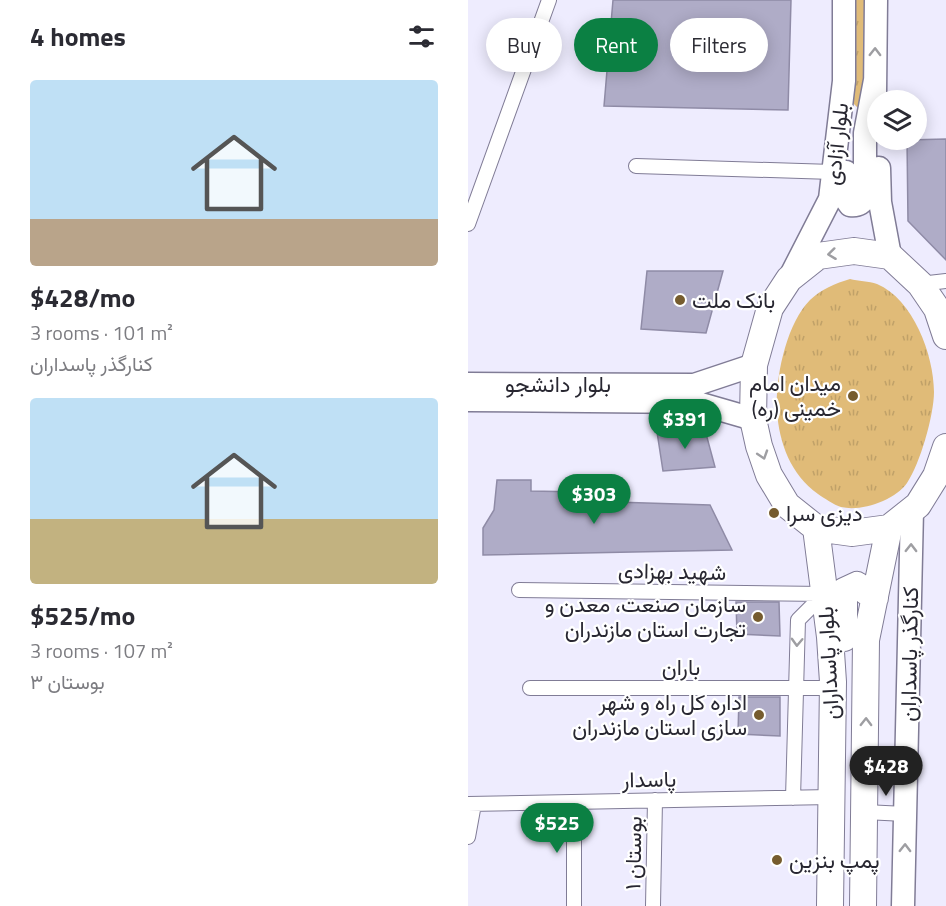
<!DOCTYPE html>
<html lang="en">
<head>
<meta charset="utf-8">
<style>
	body { margin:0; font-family:"Titillium Web",Vazirmatn,sans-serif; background:#f7f7f7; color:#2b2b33; height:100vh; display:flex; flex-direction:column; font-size:22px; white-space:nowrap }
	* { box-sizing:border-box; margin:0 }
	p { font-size:20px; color:#7c7c81 }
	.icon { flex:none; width:33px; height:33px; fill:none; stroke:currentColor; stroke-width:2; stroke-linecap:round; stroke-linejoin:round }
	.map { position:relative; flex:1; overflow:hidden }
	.drawer { display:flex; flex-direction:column; background:#fff; width:468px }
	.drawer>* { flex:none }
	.banner { position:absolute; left:18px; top:18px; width:369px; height:54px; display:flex; gap:12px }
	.tools { position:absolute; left:399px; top:90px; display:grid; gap:12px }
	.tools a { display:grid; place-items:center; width:60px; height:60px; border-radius:50%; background:#fff; box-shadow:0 3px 15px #0003; font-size:30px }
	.price { position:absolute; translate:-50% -51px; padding:0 14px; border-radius:21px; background:#0b8043; color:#fff; font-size:20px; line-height:39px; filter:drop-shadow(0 2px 3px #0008) }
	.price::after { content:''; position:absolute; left:50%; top:36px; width:18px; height:14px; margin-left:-9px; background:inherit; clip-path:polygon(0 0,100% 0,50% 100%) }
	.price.selected { background:#222; color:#fff }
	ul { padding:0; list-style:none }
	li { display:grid; align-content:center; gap:12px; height:318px; padding:0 30px }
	li span { display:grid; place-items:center; height:186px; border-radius:6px; color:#555 }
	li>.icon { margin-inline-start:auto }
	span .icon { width:108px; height:108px; fill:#fffc; stroke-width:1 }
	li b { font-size:26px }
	h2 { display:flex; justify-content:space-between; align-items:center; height:72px; padding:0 30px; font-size:26px }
	.tag { padding:0 21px; border-radius:27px; background:#fff; box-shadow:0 3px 15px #0003; font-size:21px; line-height:54px }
	.tag.selected { background:#0b8043; color:#fff }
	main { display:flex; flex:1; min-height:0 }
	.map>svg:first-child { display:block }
	.grass { fill:url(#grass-tufts) }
	.building { fill:#afacc7; stroke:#8f8ba6; stroke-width:1.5 }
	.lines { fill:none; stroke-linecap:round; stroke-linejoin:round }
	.street-casing { stroke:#807c96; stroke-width:16 }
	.primary-casing { stroke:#807c96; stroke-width:25 }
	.highway-casing { stroke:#807c96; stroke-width:28 }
	.street { stroke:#fff; stroke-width:14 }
	.primary { stroke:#fff; stroke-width:22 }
	.highway { stroke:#fff; stroke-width:26 }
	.oneway { stroke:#9e9ea2 }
	.poi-dot { fill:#765c2e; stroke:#fff; stroke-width:2 }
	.labels { text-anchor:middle; stroke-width:4.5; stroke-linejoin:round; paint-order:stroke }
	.street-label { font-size:22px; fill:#282731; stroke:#fff }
	.poi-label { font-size:22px; fill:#282731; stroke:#fff; text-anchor:start }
</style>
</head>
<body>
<main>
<section class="drawer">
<h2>4 homes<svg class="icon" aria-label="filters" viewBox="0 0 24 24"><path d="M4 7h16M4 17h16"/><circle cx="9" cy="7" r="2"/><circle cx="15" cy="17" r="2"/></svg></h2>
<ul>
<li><span style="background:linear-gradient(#bfe0f5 75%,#b9a48a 0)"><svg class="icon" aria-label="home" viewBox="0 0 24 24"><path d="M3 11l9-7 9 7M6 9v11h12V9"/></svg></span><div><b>$428/mo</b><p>3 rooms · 101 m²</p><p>کنارگذر پاسداران</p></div></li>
<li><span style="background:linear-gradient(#bfe0f5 65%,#c2b280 0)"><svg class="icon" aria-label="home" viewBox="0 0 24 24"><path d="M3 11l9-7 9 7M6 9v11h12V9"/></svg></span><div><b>$525/mo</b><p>3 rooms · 107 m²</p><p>بوستان ۳</p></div></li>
</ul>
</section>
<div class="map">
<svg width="478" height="906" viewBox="0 0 478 906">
	<defs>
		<pattern id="grass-tufts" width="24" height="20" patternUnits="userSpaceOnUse" patternTransform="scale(1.5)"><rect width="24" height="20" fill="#e0bb78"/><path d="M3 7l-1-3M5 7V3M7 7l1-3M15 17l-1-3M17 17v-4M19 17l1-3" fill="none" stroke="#c0a168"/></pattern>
	</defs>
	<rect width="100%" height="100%" fill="#eeecfe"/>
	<path class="grass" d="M 381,0 L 402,0 L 397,98 L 390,108 L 383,101 Z
		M 382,279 C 390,281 401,281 409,284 C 445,299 466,355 466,392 C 466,415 452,464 439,483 C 427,500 394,512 373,507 C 366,505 356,498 350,494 C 323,475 311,443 309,411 C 307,379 318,324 342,300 C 352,290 368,283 382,279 Z"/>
	<path class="building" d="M 145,0 L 323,0 L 320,110 L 136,106 Z
		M 478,139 L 478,260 L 440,221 L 439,140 Z
		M 179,271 L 255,271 L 238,333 L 173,329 Z
		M 237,430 L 247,467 L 195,471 L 189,432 Z
		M 29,480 L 63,480 L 63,491 L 113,492 L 115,501 L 242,505 L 264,550 L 15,555 L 15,528 L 26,510 Z
		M 268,602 L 311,602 L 312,636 L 269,634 Z
		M 271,697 L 312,697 L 312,736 L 270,734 Z"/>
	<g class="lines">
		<defs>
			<path id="street" d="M 168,166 L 365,172
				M 0,224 L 81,0
				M 452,284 L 478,281
				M 51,590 L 356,594
				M 62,688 L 364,688
				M 325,798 L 330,620 L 356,594
				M 106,802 L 106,906
				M 0,804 L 363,797
				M 397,812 L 437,814
				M 0,837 L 6,804
				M 185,906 L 187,800"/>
			<path id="primary" d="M 407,94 L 408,0
				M 411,168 L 412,202 L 422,256
				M 378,172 L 377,198 L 382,205 C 390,206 396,203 397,195 L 397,133 L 407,80
				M 321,279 L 362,199 L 376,81 L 376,0
				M 0,384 L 226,385 L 286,365
				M 0,400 L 226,402 L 285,419
				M 435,906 L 444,510"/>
			<path id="highway" d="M 478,336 L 469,309 L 452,284 L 422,256 L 386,251 L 350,256 L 321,279 L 302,308 L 286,365 L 285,419 L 291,446 L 301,475 L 319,505 L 348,528 L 384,533 L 421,528 L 450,505 L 468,476 L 478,447
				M 348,528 L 362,637 L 365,682 L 362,906
				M 376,638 L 376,591 L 389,585 L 407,598
				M 395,906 L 398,640 L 421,528"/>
		</defs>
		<use href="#street" class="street-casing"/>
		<use href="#primary" class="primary-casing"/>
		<use href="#highway" class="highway-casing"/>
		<use href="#street" class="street"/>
		<use href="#primary" class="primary"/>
		<use href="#highway" class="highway"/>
	</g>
	<defs><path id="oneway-chevron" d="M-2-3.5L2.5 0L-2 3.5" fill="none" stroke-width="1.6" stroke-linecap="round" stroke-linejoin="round" transform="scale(1.5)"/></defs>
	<g class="oneway">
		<use href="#oneway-chevron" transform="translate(407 52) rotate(-89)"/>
		<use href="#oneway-chevron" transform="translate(364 254) rotate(173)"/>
		<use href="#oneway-chevron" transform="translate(295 455) rotate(72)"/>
		<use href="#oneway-chevron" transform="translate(443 548) rotate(-89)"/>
		<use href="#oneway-chevron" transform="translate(329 642) rotate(92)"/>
		<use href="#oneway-chevron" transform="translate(398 722) rotate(-89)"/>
		<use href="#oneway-chevron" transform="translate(437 848) rotate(-89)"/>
	</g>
	<g class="poi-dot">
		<circle cx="212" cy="300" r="6"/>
		<circle cx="385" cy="396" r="6"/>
		<circle cx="306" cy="513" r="6"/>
		<circle cx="290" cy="617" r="6"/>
		<circle cx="291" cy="715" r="6"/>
		<circle cx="309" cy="860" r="6"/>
	</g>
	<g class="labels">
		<g class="street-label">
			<text transform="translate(368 144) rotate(-84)" y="8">بلوار آزادی</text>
			<text x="90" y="392">بلوار دانشجو</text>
			<text transform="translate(204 571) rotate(1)" y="8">شهید بهزادی</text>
			<text transform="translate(441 654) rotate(-89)" y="8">کنارگذر پاسداران</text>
			<text transform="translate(360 663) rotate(-93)" y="8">بلوار پاسداران</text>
			<text x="213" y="675">باران</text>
			<text transform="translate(181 779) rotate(-1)" y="8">پاسدار</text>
			<text transform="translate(165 853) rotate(-89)" y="8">بوستان ۱</text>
		</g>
		<g class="poi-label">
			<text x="224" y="308">بانک ملت</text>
			<text x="373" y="391" text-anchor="end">میدان امام<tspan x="373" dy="25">خمینی (ره)</tspan></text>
			<text x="318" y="521">دیزی سرا</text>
			<text x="278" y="612" text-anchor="end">سازمان صنعت، معدن و<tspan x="278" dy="25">تجارت استان مازندران</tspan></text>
			<text x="279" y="710" text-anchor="end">اداره کل راه و شهر<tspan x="279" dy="25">سازی استان مازندران</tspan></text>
			<text x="321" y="868">پمپ بنزین</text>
		</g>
	</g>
</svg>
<div class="tools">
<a><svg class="icon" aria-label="layers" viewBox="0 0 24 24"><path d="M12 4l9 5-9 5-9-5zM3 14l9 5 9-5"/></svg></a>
</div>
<b class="price" style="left:217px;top:450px">$391</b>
<b class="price" style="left:126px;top:525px">$303</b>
<b class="price selected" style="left:418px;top:797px">$428</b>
<b class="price" style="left:89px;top:854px">$525</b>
<div class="banner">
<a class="tag">Buy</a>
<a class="tag selected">Rent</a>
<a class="tag">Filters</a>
</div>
</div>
</main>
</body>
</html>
